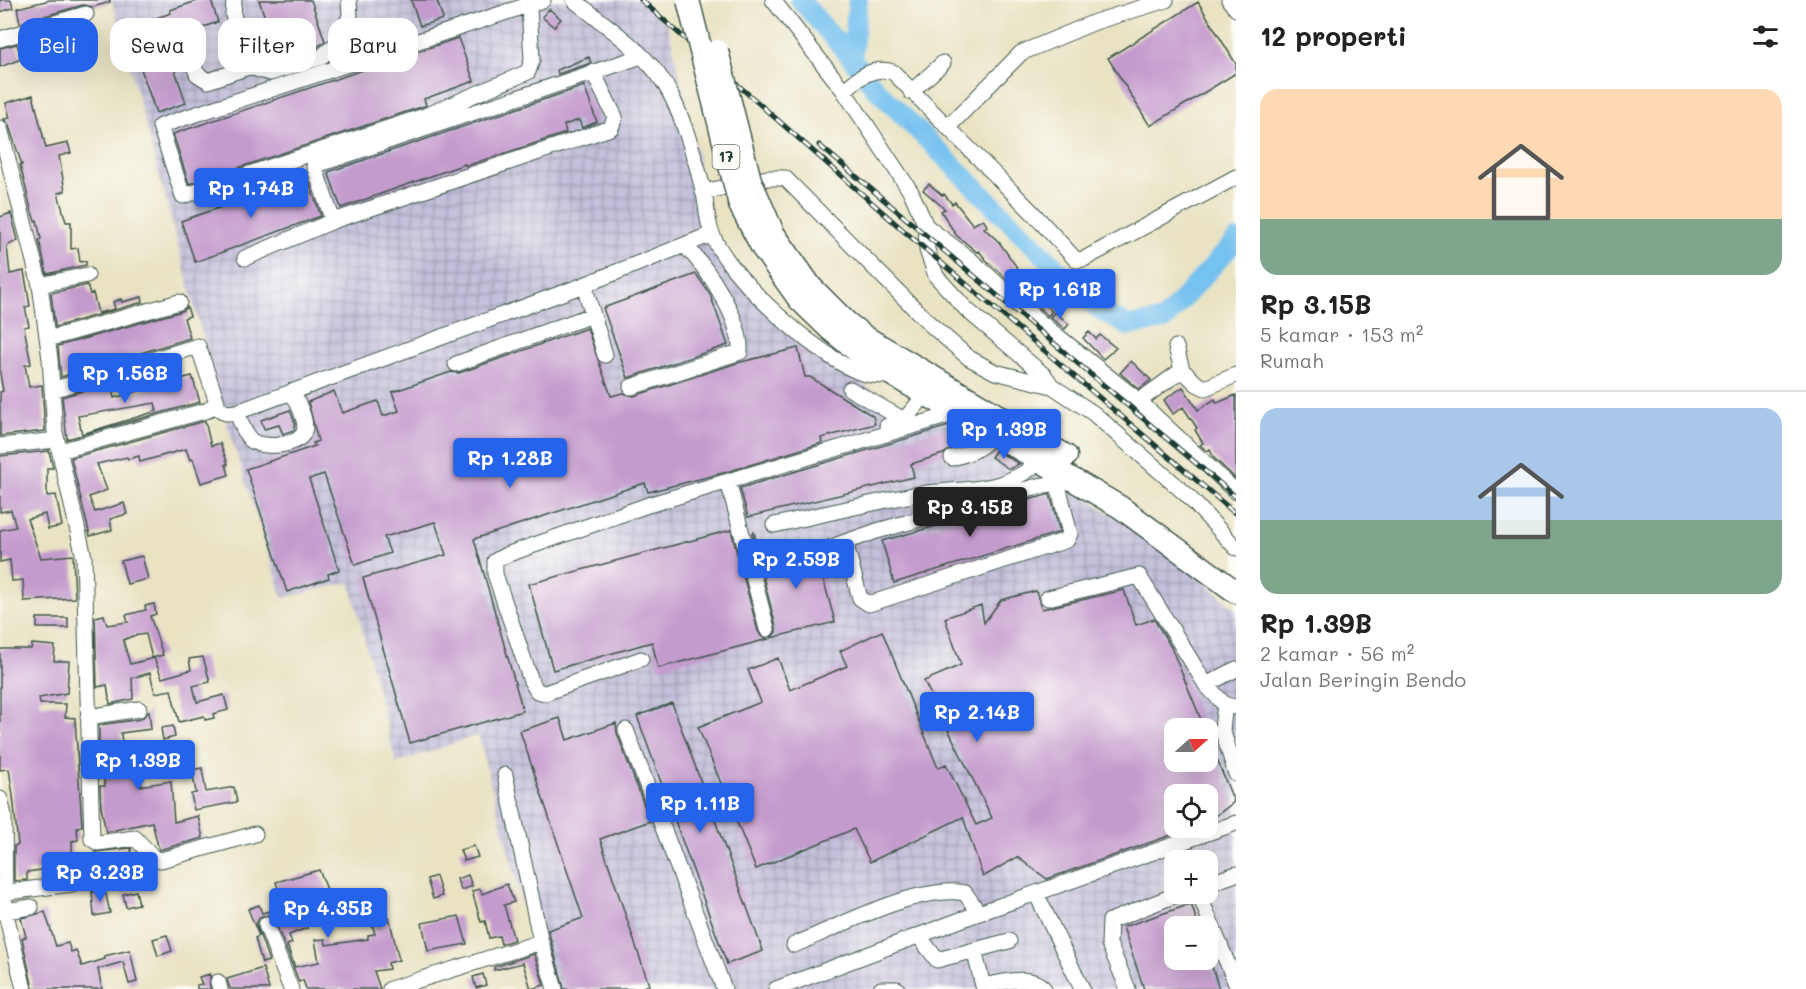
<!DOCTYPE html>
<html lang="id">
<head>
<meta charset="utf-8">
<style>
	body { margin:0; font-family:Mali,sans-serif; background:#f6f6f6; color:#222; height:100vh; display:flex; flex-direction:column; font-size:22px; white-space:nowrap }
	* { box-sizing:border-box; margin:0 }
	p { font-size:20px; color:#767676 }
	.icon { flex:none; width:33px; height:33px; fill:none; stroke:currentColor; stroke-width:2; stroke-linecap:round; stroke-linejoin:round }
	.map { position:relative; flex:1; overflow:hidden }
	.details { display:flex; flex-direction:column; background:#fff; width:570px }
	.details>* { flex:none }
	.banner { position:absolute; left:18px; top:18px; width:570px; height:54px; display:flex; gap:12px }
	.needle { width:39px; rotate:69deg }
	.controls { position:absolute; left:1164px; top:718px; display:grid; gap:12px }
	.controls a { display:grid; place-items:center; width:54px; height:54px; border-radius:12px; background:#fff; box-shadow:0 6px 24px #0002; font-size:30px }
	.price { position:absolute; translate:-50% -51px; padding:0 14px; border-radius:6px; background:#2563eb; color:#fff; font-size:20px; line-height:39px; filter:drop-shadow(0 2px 3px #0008) }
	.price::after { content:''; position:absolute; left:50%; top:36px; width:18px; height:14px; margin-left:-9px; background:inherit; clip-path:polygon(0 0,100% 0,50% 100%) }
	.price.current { background:#222; color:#fff }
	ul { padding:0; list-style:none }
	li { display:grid; align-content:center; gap:12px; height:318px; padding:0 24px }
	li+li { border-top:2px solid #e0e0e0 }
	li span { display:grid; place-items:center; height:186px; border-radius:18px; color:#555 }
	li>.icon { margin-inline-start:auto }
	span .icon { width:108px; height:108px; fill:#fffc; stroke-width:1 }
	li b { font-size:26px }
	h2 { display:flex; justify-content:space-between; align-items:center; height:72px; padding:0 24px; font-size:26px }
	.tag { padding:0 21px; border-radius:18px; background:#fff; box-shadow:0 6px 24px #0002; font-size:21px; line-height:54px }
	.tag.current { background:#2563eb; color:#fff }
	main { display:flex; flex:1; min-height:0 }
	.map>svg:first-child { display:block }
	.industrial { fill:url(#industrial-grid); fill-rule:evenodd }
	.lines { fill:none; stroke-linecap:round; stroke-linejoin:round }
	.river { stroke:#75c1ef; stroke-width:20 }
	.building { fill:#c49bcd; fill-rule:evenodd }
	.minor-casing { stroke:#3d5649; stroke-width:17 }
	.highway-casing { stroke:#3d5649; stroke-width:25 }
	.minor { stroke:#fff; stroke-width:15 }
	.highway { stroke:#fff; stroke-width:22 }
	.rail-casing { stroke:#1f3d34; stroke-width:5 }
	.rail { stroke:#fdfcf7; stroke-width:3; stroke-dasharray:9; stroke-linecap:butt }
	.highway-bridge-casing { stroke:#3d5649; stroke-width:25; stroke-linecap:butt }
	.highway-bridge { stroke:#fff; stroke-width:22 }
	.labels { text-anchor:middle; stroke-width:6; stroke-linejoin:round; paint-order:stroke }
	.shield { fill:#fdfcf7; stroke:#62766e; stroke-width:1.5 }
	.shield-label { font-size:15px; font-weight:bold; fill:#1f3d34 }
</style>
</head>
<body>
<main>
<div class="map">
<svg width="1236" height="989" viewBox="0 0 1236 989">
	<defs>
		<pattern id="industrial-grid" width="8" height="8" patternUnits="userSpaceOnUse" patternTransform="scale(1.5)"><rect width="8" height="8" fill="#c4c0db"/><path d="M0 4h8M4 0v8" fill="none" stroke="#9f9db2"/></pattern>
	</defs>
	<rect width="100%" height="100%" fill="#fdfcf7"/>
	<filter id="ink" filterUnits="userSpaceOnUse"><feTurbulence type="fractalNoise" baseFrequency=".0167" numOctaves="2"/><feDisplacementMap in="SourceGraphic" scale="12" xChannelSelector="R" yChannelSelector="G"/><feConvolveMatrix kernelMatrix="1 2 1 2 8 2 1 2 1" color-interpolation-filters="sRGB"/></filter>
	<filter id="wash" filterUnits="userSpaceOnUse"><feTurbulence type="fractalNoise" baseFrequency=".008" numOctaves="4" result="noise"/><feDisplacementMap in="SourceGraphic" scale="24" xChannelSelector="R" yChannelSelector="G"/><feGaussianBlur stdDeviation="1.35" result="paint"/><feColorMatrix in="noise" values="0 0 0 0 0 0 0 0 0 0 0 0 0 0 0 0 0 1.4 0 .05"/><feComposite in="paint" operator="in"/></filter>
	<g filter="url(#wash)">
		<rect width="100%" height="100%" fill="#e9e3c3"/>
		<path class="industrial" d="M 112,0 L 639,0 L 668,25 L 699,163 L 710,240 L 797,338 L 870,389 L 1023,455 L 1177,558 L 1236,610 L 1236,989 L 545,989 L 478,735 L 396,763 L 350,582 L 283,598 L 223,412 ZM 1174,729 L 1208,729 L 1208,762 L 1174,762 ZM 1174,795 L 1208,795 L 1208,828 L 1174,828 ZM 1174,861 L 1208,861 L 1208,894 L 1174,894 ZM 1174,927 L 1208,927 L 1208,960 L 1174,960 Z"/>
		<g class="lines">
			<path class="river" d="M 800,0 L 852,59
				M 858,0 L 852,59 L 875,88 L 1097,308 L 1128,326 L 1164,320 L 1236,240"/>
		</g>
		<g id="blocks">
			<path class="building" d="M 0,0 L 11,0 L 13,8 L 0,12 Z
				M 50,0 L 110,0 L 110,2 L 93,7 L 83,5 L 20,23 L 17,8 Z
				M 200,0 L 211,0 L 218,22 L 165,40 L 186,103 L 156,113 L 127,28 L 171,13 L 170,10 Z
				M 259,0 L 311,0 L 325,41 L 316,48 L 279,60 Z
				M 411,0 L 437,0 L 443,19 L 420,26 Z
				M 1198,2 L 1236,64 L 1236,73 L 1150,126 L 1108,58 Z
				M 549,9 L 561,19 L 554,27 L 542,17 Z
				M 458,38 L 474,81 L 424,99 L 426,105 L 424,106 L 189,184 L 173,134 Z
				M 17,44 L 21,59 L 0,67 L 0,48 Z
				M 589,57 L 591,63 L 558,74 L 557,70 Z
				M 584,86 L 597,122 L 582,128 L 579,120 L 564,125 L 566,133 L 466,166 L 465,164 L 341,208 L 328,172 Z
				M 33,95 L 46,148 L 68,143 L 71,153 L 59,156 L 65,191 L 58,193 L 66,222 L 71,222 L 71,249 L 78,248 L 80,262 L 86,261 L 86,265 L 47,274 L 39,240 L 41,239 L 37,220 L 35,221 L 31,209 L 20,165 L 22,165 L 9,126 L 4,119 L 10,118 L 6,103 Z
				M 307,177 L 321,216 L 195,262 L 181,221 Z
				M 929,184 L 942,195 L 944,194 L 952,204 L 955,202 L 973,225 L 983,219 L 987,226 L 984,228 L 999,242 L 1028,283 L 1032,279 L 1048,294 L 1041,301 L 1052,311 L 1048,316 L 986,260 L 979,251 L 977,252 L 956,235 L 941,211 L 945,209 L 923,190 Z
				M 11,213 L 18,240 L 7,246 L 10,274 L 24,271 L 30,306 L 25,307 L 29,326 L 24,327 L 31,364 L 25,365 L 29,387 L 42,385 L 45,431 L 0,436 L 0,392 L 3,391 L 0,374 L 0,217 Z
				M 696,274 L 710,294 L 728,345 L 628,378 L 603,308 Z
				M 87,285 L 90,294 L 93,293 L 98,313 L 115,309 L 113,302 L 121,299 L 122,302 L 142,297 L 143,302 L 55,327 L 51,293 Z
				M 187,307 L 190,316 L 184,318 L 190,338 L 98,366 L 68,371 L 68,375 L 61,377 L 58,346 L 182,311 Z
				M 1055,312 L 1069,324 L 1065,329 L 1050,317 Z
				M 587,328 L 611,396 L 623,393 L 634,396 L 737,363 L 798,348 L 805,377 L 810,377 L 873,416 L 875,424 L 821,438 L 822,443 L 723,473 L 648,492 L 645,483 L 474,539 L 523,711 L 410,743 L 363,578 L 446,555 L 435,522 L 384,537 L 390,553 L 355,565 L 324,474 L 309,479 L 339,570 L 328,574 L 329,578 L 287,592 L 246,469 L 315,446 L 313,443 L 318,441 L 308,402 L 334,391 L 342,413 L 378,401 L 383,416 L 399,411 L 392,392 L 451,372 L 459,373 Z
				M 1089,332 L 1096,339 L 1100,335 L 1116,348 L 1103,359 L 1083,338 Z
				M 1131,361 L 1151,380 L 1139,389 L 1120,373 Z
				M 163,367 L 168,382 L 192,376 L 200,402 L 67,439 L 62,397 L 111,382 L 114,398 L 155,386 L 150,371 ZM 155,403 L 157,411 L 82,434 L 78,416 Z
				M 1183,387 L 1198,410 L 1215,399 L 1217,403 L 1236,395 L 1236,479 L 1213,457 L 1210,449 L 1207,451 L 1200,445 L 1203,443 L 1195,430 L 1197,428 L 1183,407 L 1173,414 L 1164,400 Z
				M 290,410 L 295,423 L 294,430 L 283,434 L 279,425 L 264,429 L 261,420 Z
				M 205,421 L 211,446 L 220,443 L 228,464 L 226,464 L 229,475 L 201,483 L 193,459 L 190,460 L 186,449 L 140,462 L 139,456 L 128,459 L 127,457 L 97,464 L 107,490 L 89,497 L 95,512 L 124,503 L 127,514 L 110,519 L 112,530 L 90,536 L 71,458 Z
				M 952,425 L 975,439 L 967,443 L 950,431 L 955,447 L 943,454 L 911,464 L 914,477 L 748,517 L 740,488 Z
				M 996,450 L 1019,464 L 1009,469 L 991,457 Z
				M 49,451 L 53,468 L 47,468 L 47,496 L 56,495 L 62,526 L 48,529 L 45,514 L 27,519 L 41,558 L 73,555 L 75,598 L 24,601 L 23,580 L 12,581 L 10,560 L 0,562 L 0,530 L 16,527 L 11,510 L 0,512 L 0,456 Z
				M 1050,494 L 1060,532 L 894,583 L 882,541 Z
				M 731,530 L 758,631 L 761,636 L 768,639 L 658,668 L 652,642 L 553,670 L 529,584 Z
				M 754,532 L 760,558 L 814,545 L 835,622 L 771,638 L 776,632 L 776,627 L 752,533 Z
				M 142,556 L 148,579 L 127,584 L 121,561 Z
				M 1124,590 L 1136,625 L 1154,619 L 1171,647 L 1205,729 L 1174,729 L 1174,762 L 1208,762 L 1208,737 L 1234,802 L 1208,822 L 1208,795 L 1174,795 L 1174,834 L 1047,879 L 1017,857 L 983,877 L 963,817 L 870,862 L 854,829 L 756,869 L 698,727 L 761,702 L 748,670 L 778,658 L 790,690 L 847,666 L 840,651 L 882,631 L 938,768 L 946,764 L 976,825 L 992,818 L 924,681 L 961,665 L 945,618 L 981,605 L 984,623 L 1001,600 L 1036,591 L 1042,609 Z
				M 154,604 L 156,614 L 150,616 L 163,655 L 152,658 L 146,634 L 133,636 L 123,640 L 130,664 L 154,658 L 162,678 L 191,670 L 189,659 L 203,657 L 210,682 L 193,686 L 197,702 L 224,695 L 228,710 L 213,714 L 214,718 L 205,720 L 204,716 L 179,722 L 171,690 L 155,693 L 150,673 L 132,678 L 133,699 L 110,704 L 107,685 L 97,687 L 95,617 L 104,615 L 107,625 L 128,622 L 126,615 L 146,610 L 145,606 Z
				M 37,618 L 68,618 L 68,628 L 37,628 Z
				M 32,644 L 55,646 L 54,661 L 69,661 L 67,693 L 39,698 L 40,704 L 66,704 L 65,717 L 75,718 L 82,826 L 77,827 L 78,840 L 72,841 L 72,861 L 92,862 L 92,876 L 80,876 L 80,873 L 63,874 L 62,867 L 27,872 L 27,880 L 14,881 L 14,846 L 18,845 L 13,796 L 9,769 L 0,770 L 0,649 L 31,649 Z
				M 672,703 L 763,951 L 727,964 L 637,716 Z
				M 149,711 L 151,729 L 121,733 L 123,756 L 150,753 L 151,763 L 137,765 L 140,786 L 171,781 L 174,822 L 198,816 L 203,838 L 159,850 L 152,822 L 106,832 L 101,807 L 100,786 L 105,786 L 99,754 L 99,725 L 141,719 Z
				M 560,718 L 567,740 L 616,723 L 617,733 L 650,821 L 600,839 L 649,985 L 638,989 L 564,989 L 548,930 L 583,918 L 520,731 Z
				M 173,726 L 175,737 L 163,740 L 161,728 Z
				M 202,768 L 206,792 L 234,787 L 237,802 L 194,810 L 191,794 L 196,793 L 192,770 Z
				M 474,846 L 478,857 L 464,861 L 460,850 Z
				M 131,848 L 132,860 L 117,862 L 117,858 L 96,860 L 95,852 Z
				M 319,870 L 336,911 L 305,923 L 307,928 L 289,935 L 292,943 L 287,945 L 295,967 L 319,962 L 315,940 L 325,939 L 326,945 L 368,939 L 368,935 L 375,934 L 372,924 L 389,917 L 399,960 L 388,963 L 389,969 L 374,971 L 380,989 L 306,989 L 303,980 L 299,982 L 275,921 L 267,915 L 259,918 L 256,924 L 269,961 L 262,963 L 255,938 L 259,936 L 248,909 L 259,905 L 262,913 L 284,907 L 276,882 Z
				M 468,875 L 472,886 L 461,890 L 457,879 Z
				M 436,876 L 442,896 L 433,899 L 427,879 Z
				M 507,884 L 514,902 L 504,905 L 514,940 L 501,944 L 499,936 L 489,938 L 485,921 L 481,922 L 472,891 L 480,889 L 482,894 Z
				M 105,890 L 110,913 L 94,916 L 92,892 Z
				M 136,891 L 139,904 L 126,907 L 123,894 Z
				M 1191,904 L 1199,927 L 1174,927 L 1174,960 L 1210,960 L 1219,989 L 1144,989 L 1123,927 Z
				M 45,912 L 56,946 L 68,943 L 71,952 L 76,950 L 82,966 L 105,959 L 104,956 L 130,950 L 137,982 L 129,984 L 123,962 L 98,969 L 102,989 L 33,989 L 22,938 L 26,937 L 21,918 Z
				M 459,916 L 467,944 L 428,951 L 422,923 Z
				M 167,935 L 172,951 L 158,956 L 153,939 Z
				M 534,954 L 544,985 L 531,989 L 523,963 L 494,970 L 494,967 Z
				M 263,968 L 269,989 L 230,989 L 227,979 Z
				M 210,974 L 210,989 L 197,989 L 197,985 L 202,984 L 199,977 Z
				M 483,974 L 486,985 L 476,988 L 473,977 Z"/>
		</g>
	</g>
	<g filter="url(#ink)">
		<use href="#blocks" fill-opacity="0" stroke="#3d5649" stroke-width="1.5"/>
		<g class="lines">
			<defs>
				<path id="minor" d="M 234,0 L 233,15 L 249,67
					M 574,0 C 604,25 643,49 664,83 C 681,109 697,163 704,194 C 707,207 707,222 712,234 C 729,278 816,355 859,372 C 869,376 881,376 891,376
					M 773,0 L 844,91 L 911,192 L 926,226 L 927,250 L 936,276 L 967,310 L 1045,376 L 1052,386
					M 1229,0 L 1236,9
					M 529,6 L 532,60 L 528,72 L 427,115 L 183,196 L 160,126 L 543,0
					M 0,39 L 86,14
					M 189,52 L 197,74 L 208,81 L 249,67 L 270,73 L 321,57 L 341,40 L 350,15 L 349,0
					M 844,91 C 858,77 874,66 893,72 L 1032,212 L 1076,260 L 1084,259 L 1236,177
					M 911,92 L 943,63
					M 948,127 L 1021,53 L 1095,22 L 1166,0
					M 0,128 L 40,285 L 50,359 L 55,432 L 84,557 L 92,839 L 98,843 L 135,838 L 155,859 L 161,860 L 255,834
					M 703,192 L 767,178 L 785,178 L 931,325 L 969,358 L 995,372 L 1052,386 L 1093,413 L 1186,494 L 1236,548
					M 333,221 L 314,166 L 642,56
					M 926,226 L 972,261 L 1040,322 L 1139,401 L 1236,492
					M 245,258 L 333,221 L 611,128 L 615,117 L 593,72
					M 40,285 L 87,275
					M 584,285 L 605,355
					M 48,339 L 179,302
					M 1176,347 L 1182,370
					M 456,364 L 592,315
					M 631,387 L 740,352 C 742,320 708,268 685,246
					M 850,389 L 904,420
					M 52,390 L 198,346 L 217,402 L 208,410 L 60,451
					M 1139,401 L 1182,370 L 1197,384 L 1205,388 L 1236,375
					M 215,406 L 226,413 L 237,412 L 584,285 L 712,234
					M 237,412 C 240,420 243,431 249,438 C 257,450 299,447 304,432 C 308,420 297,402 292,391
					M 887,426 L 904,420 L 927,393
					M 0,446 L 57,440
					M 952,458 C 971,453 983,449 995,432
					M 728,481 L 767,629
					M 774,525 C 820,515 866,504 913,495 C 966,485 994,499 1042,460
					M 845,542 L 860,598 L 869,604 L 1067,540 L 1070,534 L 1058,485
					M 831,547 L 877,531 L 1038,486 L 1065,482
					M 1048,598 L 1139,576 L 1206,685 L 1236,669
					M 641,659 L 545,693 L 537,691 L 531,681 L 495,574 L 495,561 L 506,555 L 648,505 L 960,412
					M 1206,685 L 1225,705 L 1236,707
					M 1225,705 L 1222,729 L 1236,774
					M 88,717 L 139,709
					M 626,730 L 724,989
					M 505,775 L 541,942 L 555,989
					M 0,799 L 4,815 L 5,910 L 24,989
					M 1208,884 L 1236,874
					M 0,893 L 72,884
					M 1036,893 L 1082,989
					M 1199,894 L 1236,984
					M 0,912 L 31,907
					M 266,925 L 291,989
					M 919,936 L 937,960 L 1009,941
					M 794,945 C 837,927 919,884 965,893 L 979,913
					M 974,950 L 983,986 C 1000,983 1032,973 1044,989
					M 218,982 L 220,989
					M 390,989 L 541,942
					M 776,989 L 979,913 L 1236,823
					M 881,989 L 897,989
					M 1128,989 L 1109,944 L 1110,921 L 1178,894"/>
				<path id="highway" d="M 811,287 L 847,323 L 865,337 L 1066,456
					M 799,299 L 831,330 L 872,363 L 1120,507 L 1236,592"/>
			</defs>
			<use href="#minor" class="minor-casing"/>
			<use href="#highway" class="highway-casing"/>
			<use href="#minor" class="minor"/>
			<use href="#highway" class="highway"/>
			<defs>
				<path id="rail" d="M 641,0 L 904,231 L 1236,514
					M 819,145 L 1236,497"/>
			</defs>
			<use href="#rail" class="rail-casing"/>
			<use href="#rail" class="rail"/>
			<defs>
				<path id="highway-bridge" d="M 688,0 L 740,205 L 762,247 L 799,299
					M 717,51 L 750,180 L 773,233 L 811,287"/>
			</defs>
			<use href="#highway-bridge" class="highway-bridge-casing"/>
			<use href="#highway-bridge" class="highway-bridge"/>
		</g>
	</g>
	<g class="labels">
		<rect class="shield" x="712.5" y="145" width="27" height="24" rx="4.5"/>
		<g class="shield-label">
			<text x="726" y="162">17</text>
		</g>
	</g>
</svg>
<div class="controls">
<a><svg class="needle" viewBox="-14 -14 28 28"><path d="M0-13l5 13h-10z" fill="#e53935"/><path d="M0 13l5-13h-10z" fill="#767676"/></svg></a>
<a><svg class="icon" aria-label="locate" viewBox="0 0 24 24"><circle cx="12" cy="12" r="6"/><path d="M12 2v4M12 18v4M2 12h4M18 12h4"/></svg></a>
<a>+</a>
<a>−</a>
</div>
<b class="price" style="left:251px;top:219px">Rp 1.74B</b>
<b class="price" style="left:1060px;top:320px">Rp 1.61B</b>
<b class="price" style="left:125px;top:404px">Rp 1.56B</b>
<b class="price" style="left:1004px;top:460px">Rp 1.39B</b>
<b class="price" style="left:510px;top:489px">Rp 1.28B</b>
<b class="price current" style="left:970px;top:538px">Rp 3.15B</b>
<b class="price" style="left:796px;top:590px">Rp 2.59B</b>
<b class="price" style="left:977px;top:743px">Rp 2.14B</b>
<b class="price" style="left:138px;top:791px">Rp 1.39B</b>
<b class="price" style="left:700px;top:834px">Rp 1.11B</b>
<b class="price" style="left:100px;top:903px">Rp 3.23B</b>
<b class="price" style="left:328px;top:939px">Rp 4.35B</b>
<div class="banner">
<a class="tag current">Beli</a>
<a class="tag">Sewa</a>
<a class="tag">Filter</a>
<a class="tag">Baru</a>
</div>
</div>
<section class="details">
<h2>12 properti<svg class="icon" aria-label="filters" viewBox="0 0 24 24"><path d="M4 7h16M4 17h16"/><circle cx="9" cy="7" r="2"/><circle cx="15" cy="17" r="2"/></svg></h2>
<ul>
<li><span style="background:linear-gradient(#ffd9b3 70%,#7fa58c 0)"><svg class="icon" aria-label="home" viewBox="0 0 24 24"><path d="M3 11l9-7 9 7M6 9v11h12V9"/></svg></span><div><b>Rp 3.15B</b><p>5 kamar · 153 m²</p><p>Rumah</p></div></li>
<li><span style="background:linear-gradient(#a9c7e8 60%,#7fa58c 0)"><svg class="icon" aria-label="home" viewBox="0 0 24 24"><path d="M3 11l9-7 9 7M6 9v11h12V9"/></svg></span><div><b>Rp 1.39B</b><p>2 kamar · 56 m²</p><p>Jalan Beringin Bendo</p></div></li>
</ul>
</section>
</main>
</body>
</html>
